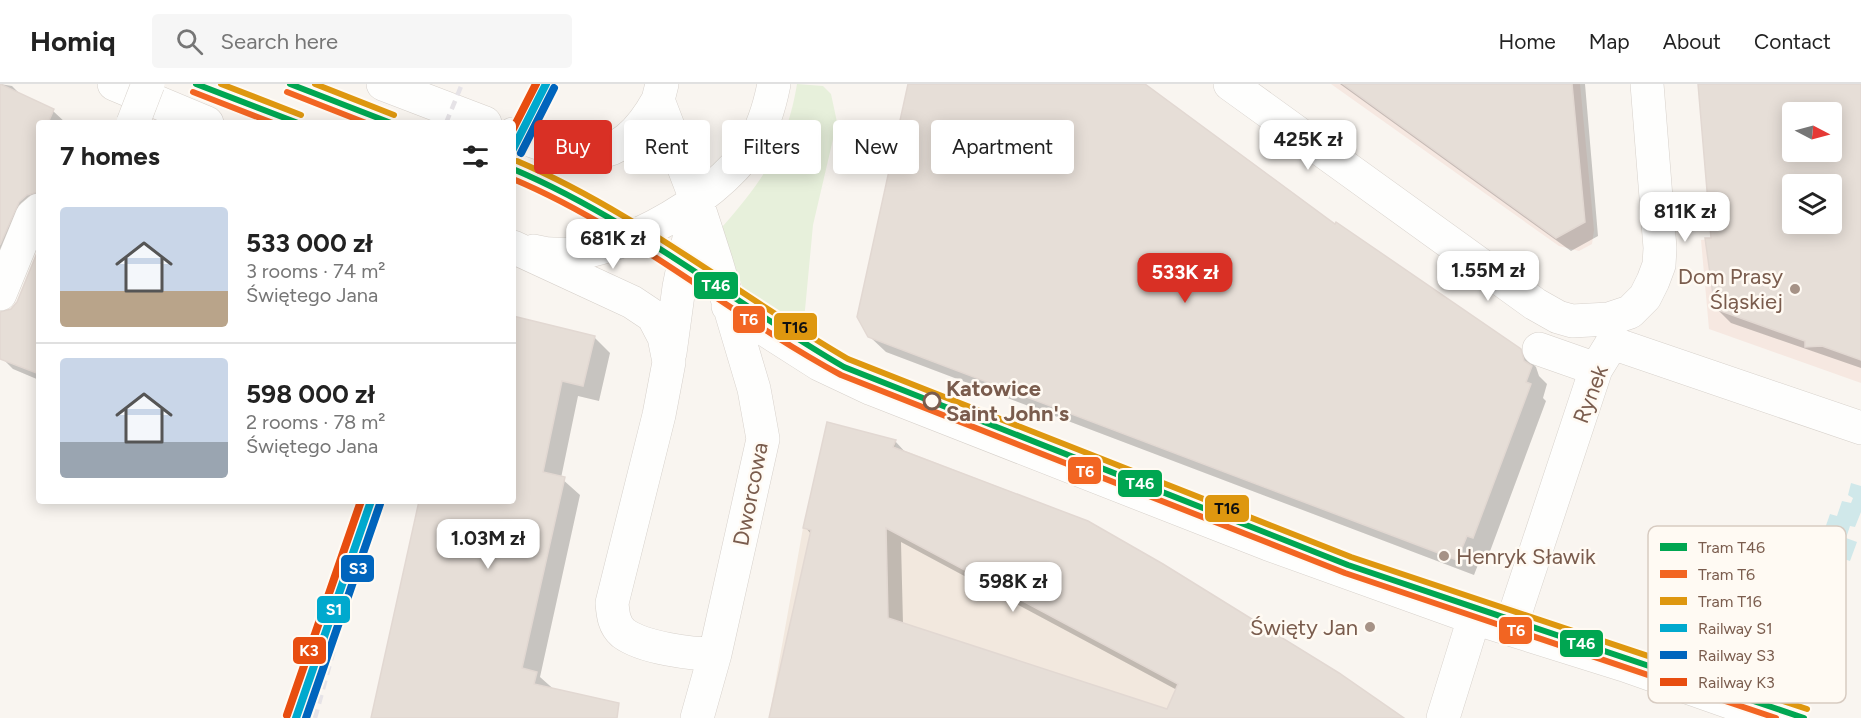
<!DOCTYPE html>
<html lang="en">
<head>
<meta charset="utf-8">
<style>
	body { margin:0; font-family:Figtree,sans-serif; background:#f6f6f6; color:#222; height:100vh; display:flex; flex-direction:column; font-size:22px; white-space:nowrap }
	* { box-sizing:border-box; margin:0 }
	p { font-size:20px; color:#767676 }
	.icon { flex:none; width:33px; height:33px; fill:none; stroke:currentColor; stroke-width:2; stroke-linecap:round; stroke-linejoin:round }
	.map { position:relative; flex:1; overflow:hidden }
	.sheet { position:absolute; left:36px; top:36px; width:480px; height:384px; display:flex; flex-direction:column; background:#fff; border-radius:6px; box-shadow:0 3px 15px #0003 }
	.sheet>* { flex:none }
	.hud { position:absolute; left:534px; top:36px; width:570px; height:54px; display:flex; gap:12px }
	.needle { width:39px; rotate:96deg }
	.fabs { position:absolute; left:1782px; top:18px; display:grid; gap:12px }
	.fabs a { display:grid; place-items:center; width:60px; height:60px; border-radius:6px; background:#fff; box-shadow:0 3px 15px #0003; font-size:30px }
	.price { position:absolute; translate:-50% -51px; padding:0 14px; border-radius:12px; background:#fff; color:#222; font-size:20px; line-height:39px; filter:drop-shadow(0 2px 3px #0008) }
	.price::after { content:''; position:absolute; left:50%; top:36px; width:18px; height:14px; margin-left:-9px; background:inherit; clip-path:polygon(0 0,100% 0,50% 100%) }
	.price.current { background:#d93025; color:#fff }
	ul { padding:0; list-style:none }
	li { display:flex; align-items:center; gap:18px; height:150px; padding:0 24px }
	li+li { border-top:2px solid #e0e0e0 }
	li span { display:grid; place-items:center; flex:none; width:168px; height:120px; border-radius:6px; color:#555 }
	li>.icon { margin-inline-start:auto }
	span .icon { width:72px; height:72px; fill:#fffc; stroke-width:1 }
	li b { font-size:26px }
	h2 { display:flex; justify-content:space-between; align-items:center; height:72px; padding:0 24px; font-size:26px }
	.pill { padding:0 21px; border-radius:6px; background:#fff; box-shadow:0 3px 15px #0003; font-size:21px; line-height:54px }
	.pill.current { background:#d93025; color:#fff }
	header { display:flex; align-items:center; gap:36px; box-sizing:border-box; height:84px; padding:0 30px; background:#fff; border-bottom:2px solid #e0e0e0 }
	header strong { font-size:28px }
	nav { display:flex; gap:33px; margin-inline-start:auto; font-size:21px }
	.search { width:420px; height:54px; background:#f6f6f6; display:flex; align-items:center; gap:15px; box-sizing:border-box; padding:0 21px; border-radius:6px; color:#767676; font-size:22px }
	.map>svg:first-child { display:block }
	.residential { fill:#f2e8de }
	.commercial { fill:#f6e8e1 }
	.green { fill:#e7f0db }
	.water { fill:#d0e8ea }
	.shadow { fill:#0003; fill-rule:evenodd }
	.building { fill:#e6ded7; stroke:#e2d8d2; stroke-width:1.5; fill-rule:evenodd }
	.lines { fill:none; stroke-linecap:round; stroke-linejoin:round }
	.minor-casing { stroke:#d7d1cb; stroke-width:34 }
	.minor { stroke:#fefefd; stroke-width:33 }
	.rail { stroke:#e6e3e7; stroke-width:4.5; stroke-dasharray:9 6; stroke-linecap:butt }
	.minor-bridge-casing { stroke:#d7d1cb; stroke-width:34; stroke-linecap:butt }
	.minor-bridge { stroke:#fefefd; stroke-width:33 }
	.rail-1-casing { stroke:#fffaf3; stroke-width:12 }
	.rail-2-casing { stroke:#fffaf3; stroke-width:12 }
	.rail-3-casing { stroke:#fffaf3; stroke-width:12 }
	.rail-1 { stroke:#00a9ce; stroke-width:8 }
	.rail-2 { stroke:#0065bd; stroke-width:8 }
	.rail-3 { stroke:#e84d0f; stroke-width:8 }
	.tram-1-casing { stroke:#fffaf3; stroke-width:10 }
	.tram-2-casing { stroke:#fffaf3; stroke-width:10 }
	.tram-3-casing { stroke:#fffaf3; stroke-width:10 }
	.tram-1 { stroke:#00a651; stroke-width:6 }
	.tram-2 { stroke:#f26522; stroke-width:6 }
	.tram-3 { stroke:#de970f; stroke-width:6 }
	.poi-dot { fill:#a69286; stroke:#fffaf3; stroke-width:2 }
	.stop-dot { fill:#fffaf3; stroke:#7a5c4d; stroke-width:3 }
	.labels { text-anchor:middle; stroke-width:5; stroke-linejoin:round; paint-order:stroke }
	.poi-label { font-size:22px; fill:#7a5c4d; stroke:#fffaf3; text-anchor:end }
	.stop-label { font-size:22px; font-weight:bold; fill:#7a5c4d; stroke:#fffaf3; text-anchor:start }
	.street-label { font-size:22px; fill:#7a5c4d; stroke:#fffaf3 }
	.key { fill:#fffaf3; stroke:#d7cbc1; stroke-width:1.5 }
	.key-label { font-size:16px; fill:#7a5c4d }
	.line-badge { stroke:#fffaf3; stroke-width:2 }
	.badge-label { font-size:16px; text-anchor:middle; font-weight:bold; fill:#fff }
	.pale-badge-label { font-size:16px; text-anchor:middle; font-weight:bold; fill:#111 }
</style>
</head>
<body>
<header>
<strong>Homiq</strong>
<div class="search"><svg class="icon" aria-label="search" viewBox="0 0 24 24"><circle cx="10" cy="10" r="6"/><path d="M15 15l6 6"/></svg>Search here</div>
<nav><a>Home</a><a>Map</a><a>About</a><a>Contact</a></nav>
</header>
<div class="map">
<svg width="1861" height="634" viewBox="0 0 1861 634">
	<rect width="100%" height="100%" fill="#f9f5f0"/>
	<path class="residential" d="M 827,338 L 896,356 L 895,363 L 1088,437 L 1163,480 L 1342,591 L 1397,634 L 769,634 L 803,444 Z"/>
	<path class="commercial" d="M 1331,0 L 1580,0 L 1594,146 L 1592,160 L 1579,167 L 1559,162 Z
		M 1861,138 L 1861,299 L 1709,245 L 1701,156 Z"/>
	<path class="green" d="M 797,0 L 823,2 L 831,10 L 837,38 L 813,141 L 805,226 L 805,251 L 745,210 L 722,148 L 723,142 C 763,96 787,62 797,0 Z"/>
	<path class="water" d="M 1851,399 L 1861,402 L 1861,428 L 1855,443 L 1850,442 L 1846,454 L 1857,458 L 1850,477 L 1841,474 L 1837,486 L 1840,488 L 1837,497 L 1842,499 L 1838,512 L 1826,508 L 1829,499 L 1822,496 L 1825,487 L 1815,483 L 1822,464 L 1832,467 L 1836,455 L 1823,450 L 1830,430 L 1837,432 L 1842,417 L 1851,419 L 1853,414 L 1848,411 Z"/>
	<path class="shadow" d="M 0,0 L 12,2 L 21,11 L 53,27 L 66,39 L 39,39 L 39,112 L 0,215 Z
		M 910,0 L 1141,0 L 1335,142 L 1520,267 L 1536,283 L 1539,292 L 1547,300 L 1543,314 L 1546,317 L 1489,470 L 1483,468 L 1474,491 L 886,268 L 869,252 Z
		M 1340,0 L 1585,0 L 1598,152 L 1571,167 Z
		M 1699,0 L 1861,0 L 1861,284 L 1731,239 L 1716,224 L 1713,155 ZM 1792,28 L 1832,28 L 1832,68 L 1792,68 ZM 1792,100 L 1832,100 L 1832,140 L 1792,140 Z
		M 39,171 L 39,296 L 13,285 L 3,275 Z
		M 513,234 L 594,253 L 610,269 L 599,317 L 578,312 L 561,394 L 580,411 L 540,593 L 586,634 L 371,634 L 421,417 L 513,417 Z
		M 895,357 L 908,371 L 1097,442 L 1338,590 L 1400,634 L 770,634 L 811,450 L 805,443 ZM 901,458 L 1177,606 L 1168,627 L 903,540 Z"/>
	<path class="building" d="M 0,0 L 54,25 L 48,39 L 39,39 L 39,108 L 27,111 L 19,118 L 0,161 Z
		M 908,0 L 1145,0 L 1335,140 L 1336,138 L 1521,265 L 1524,277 L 1532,282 L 1526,298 L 1531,300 L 1473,454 L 1467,452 L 1457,476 L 868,253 L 857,233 Z
		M 1343,0 L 1572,0 L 1585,138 L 1556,154 Z
		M 1698,0 L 1861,0 L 1861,276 L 1822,262 L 1805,263 L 1805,257 L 1715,225 L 1705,154 L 1711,154 ZM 1792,28 L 1832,28 L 1832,68 L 1792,68 ZM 1792,100 L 1832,100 L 1832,140 L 1792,140 Z
		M 39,164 L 39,290 L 0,275 L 0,228 L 11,225 L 17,218 Z
		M 513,232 L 595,252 L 583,302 L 562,297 L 543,388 L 565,393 L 522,584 L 537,588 L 534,600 L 619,619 L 617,634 L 371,634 L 419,417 L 513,417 Z
		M 827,338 L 896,356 L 893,363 L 1088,437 L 1163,480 L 1339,589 L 1404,634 L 769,634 L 811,446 L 803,444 ZM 886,444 L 1178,600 L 1167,625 L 888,534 Z"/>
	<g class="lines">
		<defs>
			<path id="minor" d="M 114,0 L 207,39
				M 383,0 L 485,39
				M 662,0 L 658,16 L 697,118 L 716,177 L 754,305 L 763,355 L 715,570 L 697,634
				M 1230,0 L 1535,220 L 1558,233 L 1572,237 L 1609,235 L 1630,228 L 1645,213 L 1653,197 L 1659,181 L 1660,164 L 1647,0
				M 513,50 C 578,74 618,88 658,16
				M 513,163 L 632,218 L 653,232 L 664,253 L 669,278 L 659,331 L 612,519 C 613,531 614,541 623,549 C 643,564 691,570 715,570
				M 534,167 C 601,186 716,117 752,61 C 763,44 770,20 774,0
				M 0,210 L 32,132 L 39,126
				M 728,222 L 819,280 L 872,305 L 1268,460 L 1474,534 L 1624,581 L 1775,634
				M 1539,265 L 1596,285
				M 670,269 L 679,203 L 696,120
				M 1510,545 L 1596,285 L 1612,259 L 1861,344
				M 1443,634 L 1474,534"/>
		</defs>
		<use href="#minor" class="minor-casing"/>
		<use href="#minor" class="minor"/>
		<path class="rail" d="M 446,39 L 462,0
			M 315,634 L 375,417"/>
		<defs>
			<path id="minor-bridge" d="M 133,39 L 148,0"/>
		</defs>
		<use href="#minor-bridge" class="minor-bridge-casing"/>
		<use href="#minor-bridge" class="minor-bridge"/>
		<defs>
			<path id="rail-1" d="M 513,65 L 546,0
				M 296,634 L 371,417"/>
			<path id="rail-2" d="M 521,69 L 554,4
				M 306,634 L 380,420"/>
			<path id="rail-3" d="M 513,45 L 536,0
				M 287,631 L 361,417"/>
		</defs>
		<use href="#rail-1" class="rail-1-casing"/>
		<use href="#rail-2" class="rail-2-casing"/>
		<use href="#rail-3" class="rail-3-casing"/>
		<use href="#rail-1" class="rail-1"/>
		<use href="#rail-2" class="rail-2"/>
		<use href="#rail-3" class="rail-3"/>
		<defs>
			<path id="tram-1" d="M 196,0 L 298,39
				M 290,0 L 391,39
				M 513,85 C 633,136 732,218 844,283 L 1348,481 L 1804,634"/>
			<path id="tram-2" d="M 193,8 L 273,39
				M 287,8 L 366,39
				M 513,95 C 632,145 728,230 841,291 L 1345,489 L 1776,634"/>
			<path id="tram-3" d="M 221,0 L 301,31
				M 315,0 L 394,31
				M 517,77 C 636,128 736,210 848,275 L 1351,473 L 1807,625"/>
		</defs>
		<use href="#tram-1" class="tram-1-casing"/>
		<use href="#tram-2" class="tram-2-casing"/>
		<use href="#tram-3" class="tram-3-casing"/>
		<use href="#tram-1" class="tram-1"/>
		<use href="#tram-2" class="tram-2"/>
		<use href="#tram-3" class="tram-3"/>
	</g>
	<g class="poi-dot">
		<circle cx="1795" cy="205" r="6"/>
		<circle cx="1444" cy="472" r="6"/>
		<circle cx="1370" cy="543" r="6"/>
	</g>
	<circle class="stop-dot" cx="932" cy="317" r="8"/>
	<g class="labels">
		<g class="poi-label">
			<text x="1783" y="200">Dom Prasy<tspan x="1783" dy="25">Śląskiej</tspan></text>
			<text x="1456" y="480" text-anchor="start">Henryk Sławik</text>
			<text x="1358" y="551">Święty Jan</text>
		</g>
		<g class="stop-label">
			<text x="946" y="312">Katowice<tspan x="946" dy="25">Saint John's</tspan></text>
		</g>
		<g class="street-label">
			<text transform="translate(1590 310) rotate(-69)" y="8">Rynek</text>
			<text transform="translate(750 410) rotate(-79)" y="8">Dworcowa</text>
		</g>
	</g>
	<rect x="1648" y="442" width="198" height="177" rx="9" class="key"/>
	<rect x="1660" y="459" width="27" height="8" fill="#00a651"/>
	<rect x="1660" y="486" width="27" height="8" fill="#f26522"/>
	<rect x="1660" y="513" width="27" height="8" fill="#de970f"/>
	<rect x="1660" y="540" width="27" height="8" fill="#00a9ce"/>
	<rect x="1660" y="567" width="27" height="8" fill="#0065bd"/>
	<rect x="1660" y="594" width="27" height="8" fill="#e84d0f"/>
	<g class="key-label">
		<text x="1698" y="469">Tram T46</text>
		<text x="1698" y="496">Tram T6</text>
		<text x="1698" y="523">Tram T16</text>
		<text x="1698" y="550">Railway S1</text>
		<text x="1698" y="577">Railway S3</text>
		<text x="1698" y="604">Railway K3</text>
	</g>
	<g class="line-badge">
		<rect x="693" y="187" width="46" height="29" rx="6" fill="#00a651"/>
		<rect x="732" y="221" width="34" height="29" rx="6" fill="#f26522"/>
		<rect x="773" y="228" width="45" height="29" rx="6" fill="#de970f"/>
		<rect x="1067" y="372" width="35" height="29" rx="6" fill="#f26522"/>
		<rect x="1117" y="385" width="46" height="29" rx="6" fill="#00a651"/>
		<rect x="1204" y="410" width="46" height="29" rx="6" fill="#de970f"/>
		<rect x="340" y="470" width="35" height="29" rx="6" fill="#0065bd"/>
		<rect x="316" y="511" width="35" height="29" rx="6" fill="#00a9ce"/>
		<rect x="1498" y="532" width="35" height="29" rx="6" fill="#f26522"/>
		<rect x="1559" y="545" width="45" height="29" rx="6" fill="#00a651"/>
		<rect x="292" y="552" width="35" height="29" rx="6" fill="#e84d0f"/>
	</g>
	<g class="badge-label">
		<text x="716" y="207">T46</text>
		<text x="749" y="241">T6</text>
		<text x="1085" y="393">T6</text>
		<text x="1140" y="405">T46</text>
		<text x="358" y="490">S3</text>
		<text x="334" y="531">S1</text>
		<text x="1516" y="552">T6</text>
		<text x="1581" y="565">T46</text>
		<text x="309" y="572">K3</text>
	</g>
	<g class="pale-badge-label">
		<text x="795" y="249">T16</text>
		<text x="1227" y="430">T16</text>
	</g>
</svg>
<div class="fabs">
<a><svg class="needle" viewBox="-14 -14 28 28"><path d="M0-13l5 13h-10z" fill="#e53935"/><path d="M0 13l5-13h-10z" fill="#767676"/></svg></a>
<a><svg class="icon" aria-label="layers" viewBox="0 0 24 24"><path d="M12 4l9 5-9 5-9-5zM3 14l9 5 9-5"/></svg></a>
</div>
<b class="price" style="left:1308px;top:87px">425K zł</b>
<b class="price" style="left:1685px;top:159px">811K zł</b>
<b class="price" style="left:613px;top:186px">681K zł</b>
<b class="price" style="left:1488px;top:218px">1.55M zł</b>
<b class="price current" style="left:1185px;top:220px">533K zł</b>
<b class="price" style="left:488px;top:486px">1.03M zł</b>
<b class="price" style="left:1013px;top:529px">598K zł</b>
<div class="hud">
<a class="pill current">Buy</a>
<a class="pill">Rent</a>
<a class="pill">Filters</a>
<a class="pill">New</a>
<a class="pill">Apartment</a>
</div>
<section class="sheet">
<h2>7 homes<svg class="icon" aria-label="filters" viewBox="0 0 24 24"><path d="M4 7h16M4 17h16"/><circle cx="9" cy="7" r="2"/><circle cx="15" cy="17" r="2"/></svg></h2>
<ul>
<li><span style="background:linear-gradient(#c9d6e8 70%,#b9a48a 0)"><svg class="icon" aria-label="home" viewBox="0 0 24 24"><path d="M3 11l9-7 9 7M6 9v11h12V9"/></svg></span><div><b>533 000 zł</b><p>3 rooms · 74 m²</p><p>Świętego Jana</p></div></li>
<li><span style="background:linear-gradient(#c9d6e8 70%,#9aa5b1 0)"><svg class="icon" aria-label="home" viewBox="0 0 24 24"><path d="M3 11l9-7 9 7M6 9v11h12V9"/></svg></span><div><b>598 000 zł</b><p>2 rooms · 78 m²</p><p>Świętego Jana</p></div></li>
</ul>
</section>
</div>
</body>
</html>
